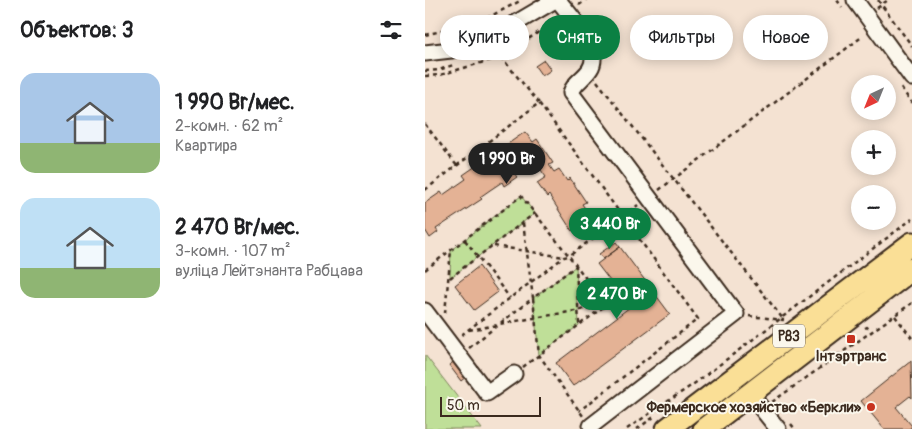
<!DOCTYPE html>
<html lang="ru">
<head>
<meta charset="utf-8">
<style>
	body { margin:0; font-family:Pangolin,sans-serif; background:#f2f2f2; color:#202124; height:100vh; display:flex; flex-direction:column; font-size:19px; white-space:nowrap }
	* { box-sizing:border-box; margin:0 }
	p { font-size:16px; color:#757577 }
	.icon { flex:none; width:28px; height:28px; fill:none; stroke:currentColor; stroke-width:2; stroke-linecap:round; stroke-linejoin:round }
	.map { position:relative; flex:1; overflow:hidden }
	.details { display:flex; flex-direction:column; background:#fff; width:425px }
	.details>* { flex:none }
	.top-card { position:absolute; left:15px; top:15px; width:396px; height:45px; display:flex; gap:10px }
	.needle { width:32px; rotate:223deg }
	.fabs { position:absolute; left:426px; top:75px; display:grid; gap:10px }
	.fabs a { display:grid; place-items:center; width:45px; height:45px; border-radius:50%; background:#fff; box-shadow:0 2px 12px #0003; font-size:25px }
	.scale { position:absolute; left:15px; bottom:12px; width:101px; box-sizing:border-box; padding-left:5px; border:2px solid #3b2a1e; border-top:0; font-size:14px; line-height:18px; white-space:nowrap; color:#3b2a1e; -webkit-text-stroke:4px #fbf7ec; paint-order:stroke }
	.price { position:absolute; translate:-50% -42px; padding:0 11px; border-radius:18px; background:#0b8043; color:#fff; font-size:16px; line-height:32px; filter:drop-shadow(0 1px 2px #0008) }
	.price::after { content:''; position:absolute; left:50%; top:30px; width:15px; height:11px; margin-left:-8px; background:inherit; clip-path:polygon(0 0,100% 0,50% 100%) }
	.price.selected { background:#222; color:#fff }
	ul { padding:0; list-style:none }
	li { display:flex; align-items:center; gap:15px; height:125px; padding:0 20px }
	li span { display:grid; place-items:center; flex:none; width:140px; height:100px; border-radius:15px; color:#555 }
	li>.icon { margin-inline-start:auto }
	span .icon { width:60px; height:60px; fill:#fffc; stroke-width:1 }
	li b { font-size:21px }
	h2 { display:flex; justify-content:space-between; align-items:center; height:60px; padding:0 20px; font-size:21px }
	.chip { padding:0 18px; border-radius:22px; background:#fff; box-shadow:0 2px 12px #0003; font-size:18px; line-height:45px }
	.chip.selected { background:#0b8043; color:#fff }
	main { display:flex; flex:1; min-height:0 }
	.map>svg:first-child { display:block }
	.green { fill:#bfdf98; stroke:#7d845b }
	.building { fill:#e4b295; stroke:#3b2a1e }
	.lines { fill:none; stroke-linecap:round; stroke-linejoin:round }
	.minor-casing { stroke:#3b2a1e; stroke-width:19 }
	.highway-casing { stroke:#3b2a1e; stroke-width:25 }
	.path { stroke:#3b2a1e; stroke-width:2.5; stroke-dasharray:4 4; stroke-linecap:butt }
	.minor { stroke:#fbf7ec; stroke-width:15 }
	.highway { stroke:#fadf96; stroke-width:21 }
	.poi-dot { fill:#c8321e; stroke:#fbf7ec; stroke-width:2 }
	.labels { text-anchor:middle; stroke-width:4; stroke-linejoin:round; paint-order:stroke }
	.shield { fill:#fbf7ec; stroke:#75685c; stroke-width:1 }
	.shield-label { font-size:14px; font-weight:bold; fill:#3b2a1e }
	.poi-label { font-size:15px; font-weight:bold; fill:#3b2a1e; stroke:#fbf7ec }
</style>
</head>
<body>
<main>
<section class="details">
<h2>Объектов: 3<svg class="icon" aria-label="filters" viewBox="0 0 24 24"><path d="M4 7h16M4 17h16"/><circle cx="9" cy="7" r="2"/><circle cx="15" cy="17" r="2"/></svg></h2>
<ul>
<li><span style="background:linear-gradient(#a9c7e8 70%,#8fb573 0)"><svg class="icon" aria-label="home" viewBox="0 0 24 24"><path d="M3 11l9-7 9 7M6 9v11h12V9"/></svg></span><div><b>1 990 Br/мес.</b><p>2-комн. · 62 m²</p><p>Квартира</p></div></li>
<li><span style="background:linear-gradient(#bfe0f5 70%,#8fb573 0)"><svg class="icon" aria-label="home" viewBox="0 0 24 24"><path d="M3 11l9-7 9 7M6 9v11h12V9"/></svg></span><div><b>2 470 Br/мес.</b><p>3-комн. · 107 m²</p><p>вуліца Лейтэнанта Рабцава</p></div></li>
</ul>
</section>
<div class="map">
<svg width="487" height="429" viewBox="0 0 487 429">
	<rect width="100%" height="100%" fill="#f4e2d2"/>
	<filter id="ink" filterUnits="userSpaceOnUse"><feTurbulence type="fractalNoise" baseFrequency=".02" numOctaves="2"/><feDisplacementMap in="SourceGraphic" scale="10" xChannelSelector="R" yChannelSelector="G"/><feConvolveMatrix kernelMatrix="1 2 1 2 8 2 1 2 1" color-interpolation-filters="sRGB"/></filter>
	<g filter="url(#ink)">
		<path class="green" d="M 96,196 L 110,213 L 25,278 L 26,250 Z
			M 151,266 L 154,325 L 114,355 L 108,298 Z
			M 0,355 L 57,429 L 0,429 Z"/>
		<path class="building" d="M 119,60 L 126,70 L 117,76 L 110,66 Z
			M 100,132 L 108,142 L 112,139 L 128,163 L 124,165 L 129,172 L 134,169 L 142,181 L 145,178 L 161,202 L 157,204 L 166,217 L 147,231 L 124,195 L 122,197 L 112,183 L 121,177 L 113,166 L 110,169 L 104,162 L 89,173 L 92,177 L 79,186 L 77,182 L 65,190 L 55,197 L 57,199 L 11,229 L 13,232 L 5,238 L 0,230 L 0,203 L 16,192 L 18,195 L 41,179 L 38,175 Z
			M 166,217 L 169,221 L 154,232 L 152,227 Z
			M 191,242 L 195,247 L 178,259 L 174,254 Z
			M 195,247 L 245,314 L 148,386 L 131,363 L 205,307 L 172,264 Z
			M 54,266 L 73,292 L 49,310 L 30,285 Z
			M 30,361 L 42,376 L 36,381 L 24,365 Z
			M 486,361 L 487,398 L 485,396 L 471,407 L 487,426 L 484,429 L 459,429 L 436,401 Z"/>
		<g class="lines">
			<defs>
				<path id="minor" d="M 133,0 C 146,17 178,49 165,69 C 159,79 149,82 146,93 L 311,314 L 166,426
					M 430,0 L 487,78
					M 0,53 L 26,50 L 64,39 L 130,0
					M 0,311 L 62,393 L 89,374
					M 325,394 L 353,429"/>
				<path id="highway" d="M 242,429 L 487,243
					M 279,429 L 487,269"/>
			</defs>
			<use href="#minor" class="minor-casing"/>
			<use href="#highway" class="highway-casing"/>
			<path class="path" d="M 412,0 L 417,7
				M 453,0 L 487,46
				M 154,5 L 161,0
				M 452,8 L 463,0
				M 129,22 L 151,52
				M 0,35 L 56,21 L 97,0
				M 76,57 L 114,103
				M 0,71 L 14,70 L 28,65
				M 0,76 L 15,75 L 76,57 L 129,22
				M 172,81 L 358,319
				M 476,88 L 487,103
				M 0,124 L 32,166
				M 0,190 L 114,103 L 273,319 L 154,411
				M 234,190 L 438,36
				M 98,223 L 108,298 L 74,324 L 179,306
				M 40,240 L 85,298
				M 69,246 L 139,257
				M 0,270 L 96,196 L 144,256 L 139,257 L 35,336
				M 25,278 L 110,213
				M 20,313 L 26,250
				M 324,316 L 359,320
				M 470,316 L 487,338
				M 154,324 L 151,266 L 108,298 L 114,355 L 158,416
				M 440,328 L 442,327 L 447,333
				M 44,330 L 73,325
				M 44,348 L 74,324
				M 98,367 L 181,305 L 144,256 L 213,205
				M 347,402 L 487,303
				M 366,424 L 370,429
				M 202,429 L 273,381 L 487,219
				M 212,429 L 229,417"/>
			<use href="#minor" class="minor"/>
			<use href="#highway" class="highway"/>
		</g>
	</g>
	<g class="poi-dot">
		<rect x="421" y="334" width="10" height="10" rx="2.5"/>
		<circle cx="446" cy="407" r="5"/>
	</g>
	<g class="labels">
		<rect class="shield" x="348" y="324.5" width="32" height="23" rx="4"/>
		<g class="shield-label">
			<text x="364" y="341">Р83</text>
		</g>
		<g class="poi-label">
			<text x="426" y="361">Інтэртранс</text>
			<text x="436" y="412" text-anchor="end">Фермерское хозяйство «Беркли»</text>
		</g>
	</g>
</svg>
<div class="fabs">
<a><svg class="needle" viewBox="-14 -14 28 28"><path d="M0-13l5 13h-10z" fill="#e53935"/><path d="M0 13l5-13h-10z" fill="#757577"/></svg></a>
<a>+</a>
<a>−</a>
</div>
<div class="scale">50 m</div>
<b class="price selected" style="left:82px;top:185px">1 990 Br</b>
<b class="price" style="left:185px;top:250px">3 440 Br</b>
<b class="price" style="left:192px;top:320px">2 470 Br</b>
<div class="top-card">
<a class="chip">Купить</a>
<a class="chip selected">Снять</a>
<a class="chip">Фильтры</a>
<a class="chip">Новое</a>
</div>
</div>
</main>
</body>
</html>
